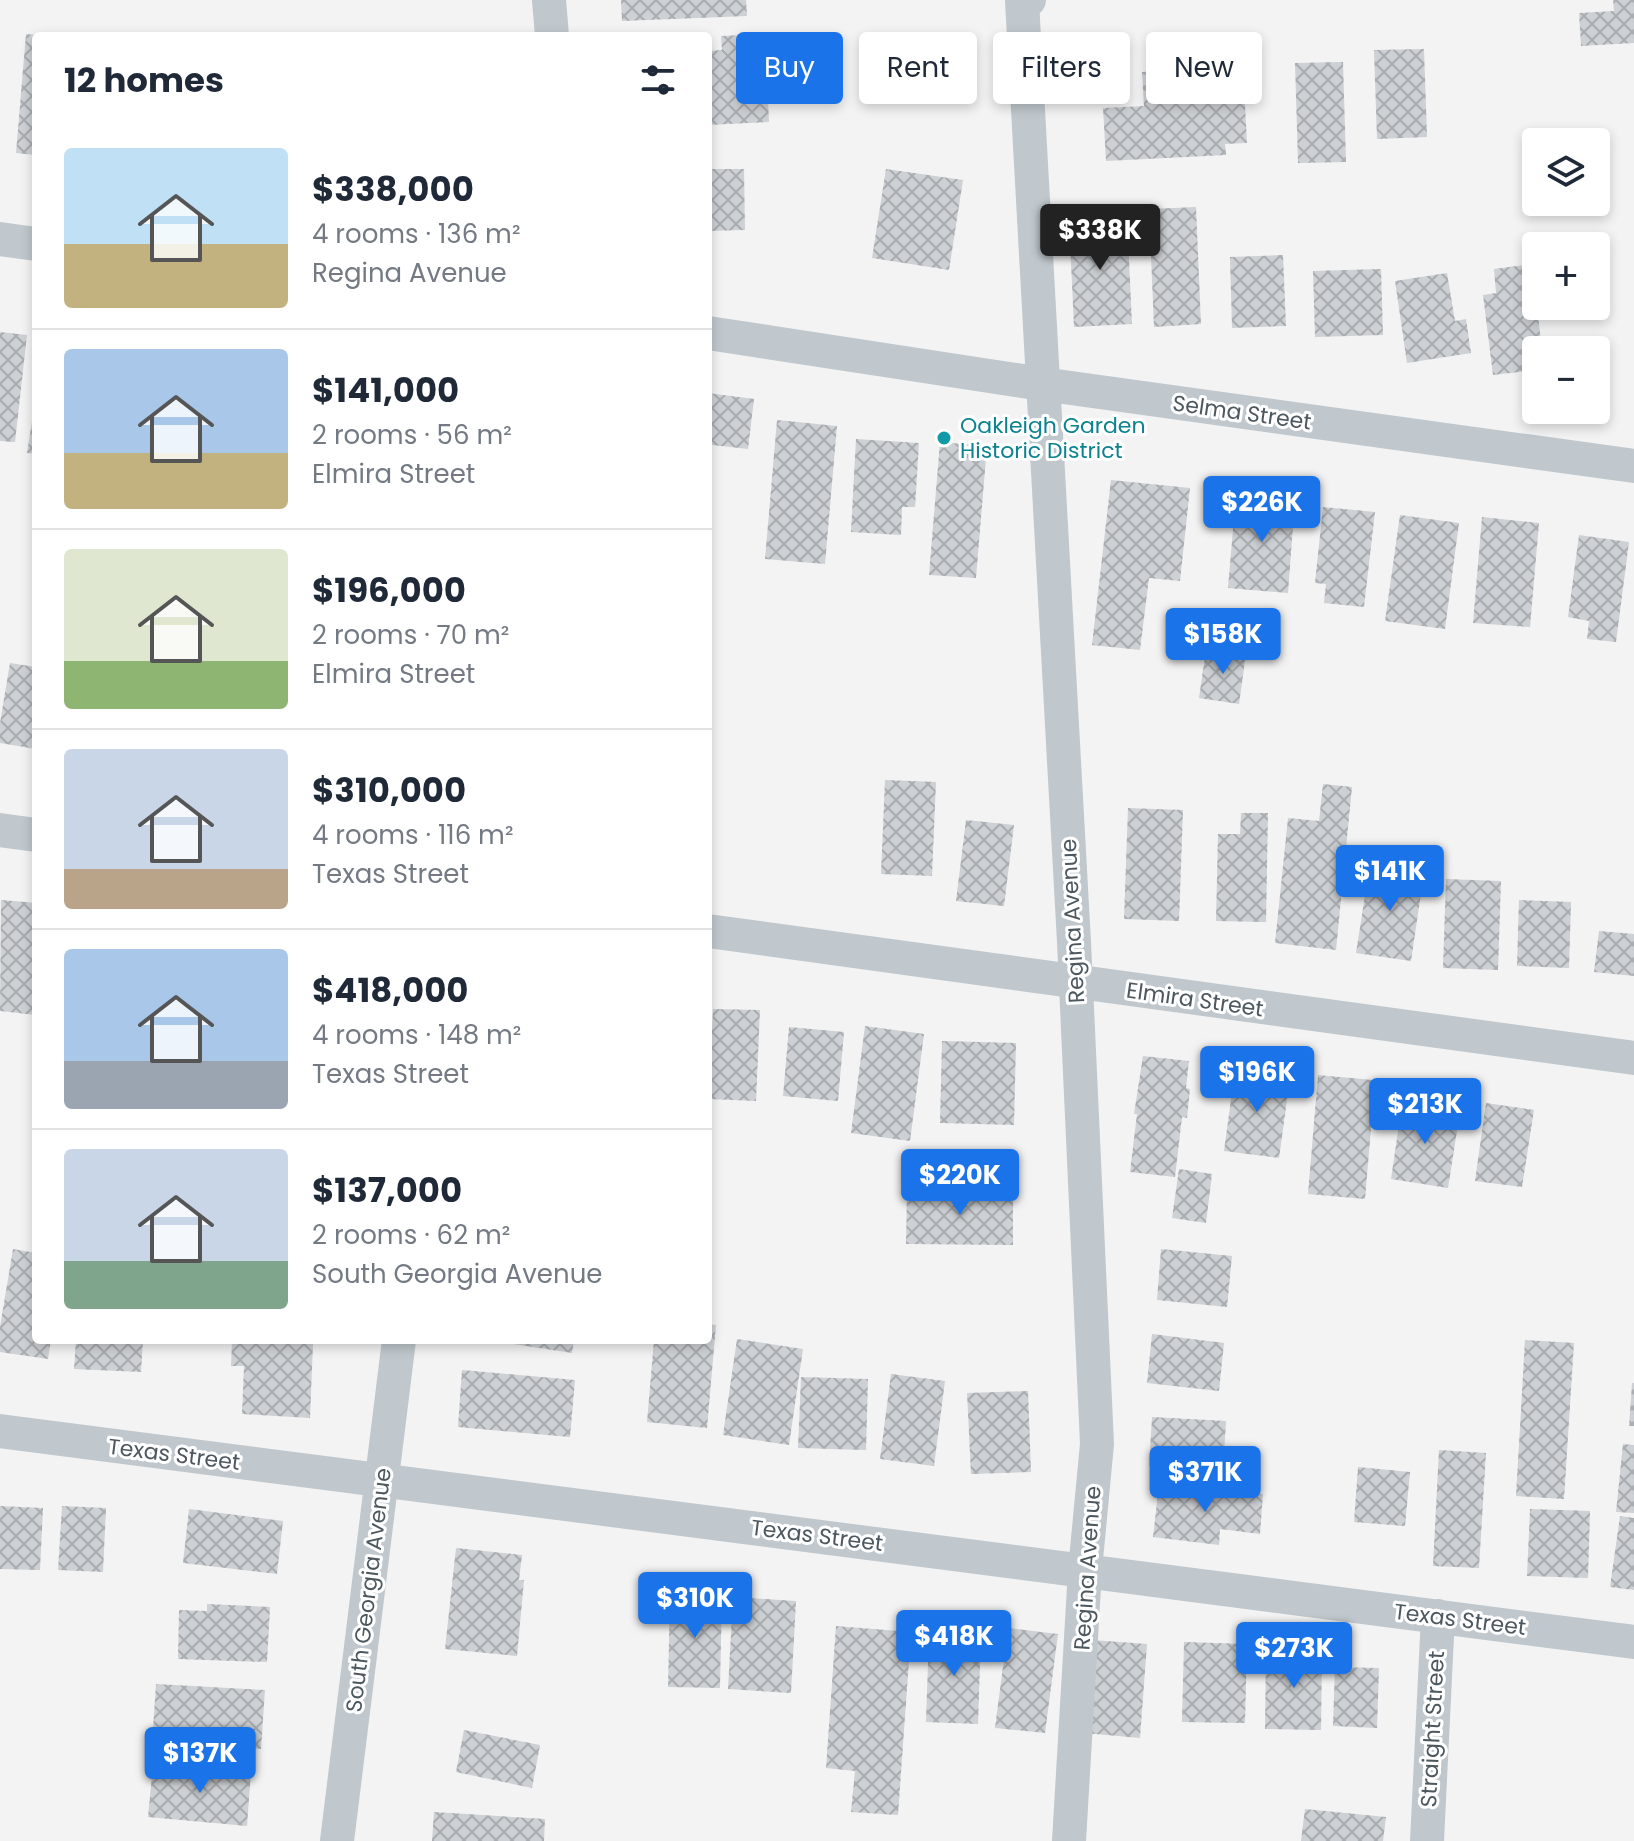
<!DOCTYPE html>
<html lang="en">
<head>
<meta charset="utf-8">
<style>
	body { margin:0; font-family:Poppins,sans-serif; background:#f2f2f3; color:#1f2937; height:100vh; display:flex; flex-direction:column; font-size:30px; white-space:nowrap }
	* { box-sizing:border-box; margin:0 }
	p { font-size:26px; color:#747a83 }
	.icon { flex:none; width:44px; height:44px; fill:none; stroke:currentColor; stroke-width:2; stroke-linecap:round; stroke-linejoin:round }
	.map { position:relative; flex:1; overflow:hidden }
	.details { position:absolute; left:32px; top:32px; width:680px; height:1312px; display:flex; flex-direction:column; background:#fff; border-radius:8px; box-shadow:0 4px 12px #0003 }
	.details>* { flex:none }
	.guide { position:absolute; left:736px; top:32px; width:760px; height:72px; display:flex; gap:16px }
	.controls { position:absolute; left:1522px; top:128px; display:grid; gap:16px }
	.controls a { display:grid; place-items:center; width:88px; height:88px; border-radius:8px; background:#fff; box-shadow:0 4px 12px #0003; font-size:40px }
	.price { position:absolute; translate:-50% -68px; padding:0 18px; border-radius:8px; background:#1a73e8; color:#fff; font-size:26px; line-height:52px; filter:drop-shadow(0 2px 4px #0008) }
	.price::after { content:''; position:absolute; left:50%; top:48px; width:24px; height:18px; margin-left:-12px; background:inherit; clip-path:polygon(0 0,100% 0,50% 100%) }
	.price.selected { background:#222; color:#fff }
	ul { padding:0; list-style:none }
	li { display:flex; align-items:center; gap:24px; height:200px; padding:0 32px }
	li+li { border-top:2px solid #e0e1e3 }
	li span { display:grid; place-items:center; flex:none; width:224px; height:160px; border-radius:8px; color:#555 }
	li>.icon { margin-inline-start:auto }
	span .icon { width:96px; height:96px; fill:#fffc; stroke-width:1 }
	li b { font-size:34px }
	h2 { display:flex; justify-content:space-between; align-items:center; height:96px; padding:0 32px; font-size:34px }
	.tag { padding:0 28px; border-radius:8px; background:#fff; box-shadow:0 4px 12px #0003; font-size:28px; line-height:72px }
	.tag.selected { background:#1a73e8; color:#fff }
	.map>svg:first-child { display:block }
	.building { fill:url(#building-cross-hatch) }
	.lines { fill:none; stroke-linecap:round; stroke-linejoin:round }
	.minor { stroke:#c0c8cd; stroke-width:34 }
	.culture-dot { fill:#0f9aa8; stroke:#fff; stroke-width:3 }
	.labels { text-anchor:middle; stroke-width:6; stroke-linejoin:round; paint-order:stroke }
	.street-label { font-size:22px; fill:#4c575e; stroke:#fff }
	.culture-label { font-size:22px; fill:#0d838f; stroke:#fff; text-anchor:start }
</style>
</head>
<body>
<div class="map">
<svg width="1634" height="1841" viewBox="0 0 1634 1841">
	<defs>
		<pattern id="building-cross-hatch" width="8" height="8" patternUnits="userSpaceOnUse" patternTransform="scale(2)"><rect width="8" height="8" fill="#cdd0d4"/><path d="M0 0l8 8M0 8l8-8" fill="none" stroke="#a9acaf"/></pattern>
	</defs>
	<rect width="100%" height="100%" fill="#f4f3f3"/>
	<path class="building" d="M 621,0 L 746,0 L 747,16 L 622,21 Z
		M 1613,0 L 1634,0 L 1634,43 L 1581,46 L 1579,13 L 1614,11 Z
		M 26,34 L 36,35 L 36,155 L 16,153 Z
		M 765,34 L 769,122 L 708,125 L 708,51 L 722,50 L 721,36 Z
		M 1424,49 L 1427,137 L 1377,139 L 1374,50 Z
		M 1343,62 L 1346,162 L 1298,163 L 1295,63 Z
		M 1243,66 L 1247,143 L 1225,144 L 1226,155 L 1106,161 L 1103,108 L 1144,106 L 1142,72 Z
		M 708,169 L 744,169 L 745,230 L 708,231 Z
		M 886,169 L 963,180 L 949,270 L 872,258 Z
		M 1196,207 L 1201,324 L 1154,327 L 1149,209 Z
		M 1127,217 L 1132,324 L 1074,327 L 1069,220 Z
		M 1283,255 L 1286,326 L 1232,328 L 1230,257 Z
		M 1532,264 L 1542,350 L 1536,350 L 1536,370 L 1493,375 L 1483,295 L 1496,293 L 1494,269 Z
		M 1381,269 L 1383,335 L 1315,337 L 1313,271 Z
		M 1447,273 L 1455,321 L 1466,319 L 1471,353 L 1407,363 L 1395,281 Z
		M 0,332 L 27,335 L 15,442 L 0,441 Z
		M 708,393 L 754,399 L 748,449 L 712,445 L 708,462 Z
		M 34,409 L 36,409 L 36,454 L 27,453 Z
		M 777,420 L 837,426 L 825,564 L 765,559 Z
		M 856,439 L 919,443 L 915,507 L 902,507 L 901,535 L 851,532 Z
		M 940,442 L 987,446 L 976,578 L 929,575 Z
		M 1111,480 L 1190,488 L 1180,581 L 1149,578 L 1140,650 L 1092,645 Z
		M 1236,494 L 1295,499 L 1288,593 L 1228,588 Z
		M 1323,507 L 1375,512 L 1364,607 L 1324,603 L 1326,584 L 1315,583 Z
		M 1400,515 L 1459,523 L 1445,629 L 1385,621 Z
		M 1482,517 L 1539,523 L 1530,627 L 1473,623 Z
		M 1579,535 L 1629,542 L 1616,642 L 1587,639 L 1589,621 L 1568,617 Z
		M 1206,649 L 1246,654 L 1239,704 L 1199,698 Z
		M 10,663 L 36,667 L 36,749 L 0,743 L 0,723 Z
		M 885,780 L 936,782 L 932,876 L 881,874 Z
		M 1323,784 L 1352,787 L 1336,950 L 1275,943 L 1288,818 L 1319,821 Z
		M 1128,808 L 1183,810 L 1179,921 L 1124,919 Z
		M 1241,813 L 1268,813 L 1266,922 L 1216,921 L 1218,834 L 1240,834 Z
		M 966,820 L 1014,825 L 1004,906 L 956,901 Z
		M 1370,864 L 1424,873 L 1411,961 L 1356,953 Z
		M 1446,879 L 1501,881 L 1498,970 L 1443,968 Z
		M 1,900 L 36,903 L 36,1015 L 0,1011 Z
		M 1519,900 L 1571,902 L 1569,968 L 1517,966 Z
		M 1599,931 L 1634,934 L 1634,976 L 1594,972 Z
		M 713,1009 L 760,1010 L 756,1101 L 709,1099 Z
		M 865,1026 L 924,1034 L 910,1141 L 851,1133 Z
		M 789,1027 L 844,1032 L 838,1101 L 783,1096 Z
		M 942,1041 L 1016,1043 L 1014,1125 L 940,1123 Z
		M 1143,1056 L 1189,1061 L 1186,1088 L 1190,1089 L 1187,1118 L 1182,1117 L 1175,1177 L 1130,1172 L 1137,1114 L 1134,1114 Z
		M 1235,1070 L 1290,1078 L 1279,1158 L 1224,1151 Z
		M 1318,1075 L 1394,1082 L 1390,1119 L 1372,1117 L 1365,1199 L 1308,1194 Z
		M 1486,1103 L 1534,1110 L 1522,1187 L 1475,1181 Z
		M 1402,1104 L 1460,1112 L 1448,1188 L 1391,1179 Z
		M 1179,1169 L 1212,1174 L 1206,1223 L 1172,1218 Z
		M 907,1188 L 1013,1189 L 1013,1245 L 906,1244 Z
		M 13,1249 L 36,1253 L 36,1340 L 51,1340 L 48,1359 L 0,1352 L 0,1327 Z
		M 1161,1249 L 1232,1256 L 1227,1307 L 1157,1300 Z
		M 708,1324 L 716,1325 L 707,1428 L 647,1422 L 654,1340 L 708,1340 Z
		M 1152,1334 L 1224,1343 L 1219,1391 L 1147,1383 Z
		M 737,1339 L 803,1349 L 789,1445 L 723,1435 Z
		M 76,1340 L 143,1340 L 141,1372 L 74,1369 Z
		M 232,1340 L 313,1344 L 310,1418 L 242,1414 L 244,1366 L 231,1366 Z
		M 486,1340 L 574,1340 L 572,1353 Z
		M 1525,1340 L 1574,1343 L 1564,1499 L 1516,1496 Z
		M 462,1370 L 575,1380 L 570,1437 L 458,1427 Z
		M 891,1374 L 945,1381 L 934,1466 L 880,1459 Z
		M 801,1377 L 868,1379 L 866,1450 L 798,1448 Z
		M 1632,1383 L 1634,1383 L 1634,1426 L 1629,1426 Z
		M 1028,1391 L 1031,1472 L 971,1474 L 967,1393 Z
		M 1152,1417 L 1226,1421 L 1223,1470 L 1149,1466 Z
		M 1623,1444 L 1634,1445 L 1634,1513 L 1616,1512 Z
		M 1439,1450 L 1486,1453 L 1479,1568 L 1433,1566 Z
		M 1358,1467 L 1410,1472 L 1405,1526 L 1354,1522 Z
		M 1159,1485 L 1263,1494 L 1260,1534 L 1220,1529 L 1219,1545 L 1153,1537 Z
		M 0,1506 L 43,1508 L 40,1570 L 0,1569 Z
		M 62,1506 L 106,1508 L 103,1572 L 58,1570 Z
		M 189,1509 L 283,1521 L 277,1574 L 183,1563 Z
		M 1530,1509 L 1590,1511 L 1588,1578 L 1527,1576 Z
		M 1620,1516 L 1634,1518 L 1634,1590 L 1610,1587 Z
		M 456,1548 L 522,1555 L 519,1580 L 524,1580 L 517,1656 L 445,1649 Z
		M 670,1593 L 722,1594 L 720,1688 L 668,1687 Z
		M 733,1597 L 796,1601 L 791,1693 L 728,1689 Z
		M 207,1604 L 270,1607 L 267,1662 L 178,1659 L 179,1610 L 207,1611 Z
		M 836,1626 L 911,1632 L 898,1815 L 851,1812 L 855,1771 L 826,1768 Z
		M 1008,1628 L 1058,1634 L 1045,1733 L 995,1728 Z
		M 929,1632 L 981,1634 L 978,1724 L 926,1722 Z
		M 1092,1640 L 1147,1644 L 1140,1738 L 1084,1733 Z
		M 1184,1642 L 1247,1644 L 1245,1723 L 1182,1722 Z
		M 1266,1651 L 1322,1652 L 1321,1730 L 1265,1729 Z
		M 1335,1667 L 1379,1668 L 1377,1728 L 1333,1726 Z
		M 156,1684 L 265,1690 L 261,1749 L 152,1743 Z
		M 464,1730 L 540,1745 L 532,1788 L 456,1772 Z
		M 153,1765 L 251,1772 L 247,1826 L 148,1817 Z
		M 1305,1809 L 1386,1817 L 1383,1841 L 1301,1841 Z
		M 434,1812 L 545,1819 L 544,1841 L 432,1841 Z"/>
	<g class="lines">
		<path class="minor" d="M 549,0 L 552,36
			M 1029,0 L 1022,1 L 1074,942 L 1097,1444 L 1085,1570 L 1069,1841
			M 0,239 L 36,244
			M 708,333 L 1042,384 L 1634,466
			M 0,830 L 36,835
			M 708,931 L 1634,1058
			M 0,1431 L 1634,1642
			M 337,1841 L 399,1340
			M 1427,1841 L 1438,1616"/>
	</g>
	<circle class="culture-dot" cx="944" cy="438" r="8"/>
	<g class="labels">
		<g class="street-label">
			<text transform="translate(1242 412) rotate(8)" y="8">Selma Street</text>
			<text transform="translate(1072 921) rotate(-93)" y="8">Regina Avenue</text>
			<text transform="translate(1195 999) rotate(8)" y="8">Elmira Street</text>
			<text transform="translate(174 1454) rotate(7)" y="8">Texas Street</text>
			<text transform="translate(817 1535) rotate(7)" y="8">Texas Street</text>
			<text transform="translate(1087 1568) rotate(-86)" y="8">Regina Avenue</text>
			<text transform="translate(368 1590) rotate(-83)" y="8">South Georgia Avenue</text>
			<text transform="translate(1460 1619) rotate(7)" y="8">Texas Street</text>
			<text transform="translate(1432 1729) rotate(-87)" y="8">Straight Street</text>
		</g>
		<g class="culture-label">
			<text x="960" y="433">Oakleigh Garden<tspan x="960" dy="25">Historic District</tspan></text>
		</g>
	</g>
</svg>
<div class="controls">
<a><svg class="icon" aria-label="layers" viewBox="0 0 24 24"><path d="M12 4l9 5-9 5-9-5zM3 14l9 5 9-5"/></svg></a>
<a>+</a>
<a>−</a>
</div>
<b class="price selected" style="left:1100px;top:272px">$338K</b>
<b class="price" style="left:1262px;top:544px">$226K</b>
<b class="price" style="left:1223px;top:676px">$158K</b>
<b class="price" style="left:1390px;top:913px">$141K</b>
<b class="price" style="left:1257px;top:1114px">$196K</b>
<b class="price" style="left:1425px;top:1146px">$213K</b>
<b class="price" style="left:960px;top:1217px">$220K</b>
<b class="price" style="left:1205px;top:1514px">$371K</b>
<b class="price" style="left:695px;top:1640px">$310K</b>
<b class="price" style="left:954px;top:1678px">$418K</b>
<b class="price" style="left:1294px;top:1690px">$273K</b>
<b class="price" style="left:200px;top:1795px">$137K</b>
<div class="guide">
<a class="tag selected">Buy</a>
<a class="tag">Rent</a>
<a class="tag">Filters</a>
<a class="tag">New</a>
</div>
<section class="details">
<h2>12 homes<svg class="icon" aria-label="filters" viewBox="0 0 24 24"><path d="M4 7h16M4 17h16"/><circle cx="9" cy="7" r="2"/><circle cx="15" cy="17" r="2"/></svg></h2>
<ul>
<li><span style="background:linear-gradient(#bfe0f5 60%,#c2b280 0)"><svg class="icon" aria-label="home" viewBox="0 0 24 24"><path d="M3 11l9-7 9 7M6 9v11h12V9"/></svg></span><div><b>$338,000</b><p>4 rooms · 136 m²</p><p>Regina Avenue</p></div></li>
<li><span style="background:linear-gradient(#a9c7e8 65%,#c2b280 0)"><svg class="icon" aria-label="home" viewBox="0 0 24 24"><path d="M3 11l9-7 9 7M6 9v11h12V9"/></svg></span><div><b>$141,000</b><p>2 rooms · 56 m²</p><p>Elmira Street</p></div></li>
<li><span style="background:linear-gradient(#dfe7d0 70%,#8fb573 0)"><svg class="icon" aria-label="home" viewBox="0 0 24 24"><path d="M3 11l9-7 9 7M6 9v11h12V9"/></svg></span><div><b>$196,000</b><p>2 rooms · 70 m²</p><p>Elmira Street</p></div></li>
<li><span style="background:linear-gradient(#c9d6e8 75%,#b9a48a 0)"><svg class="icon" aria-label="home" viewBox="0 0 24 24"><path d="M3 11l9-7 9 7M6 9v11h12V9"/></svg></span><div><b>$310,000</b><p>4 rooms · 116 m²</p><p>Texas Street</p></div></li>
<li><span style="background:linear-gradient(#a9c7e8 70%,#9aa5b1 0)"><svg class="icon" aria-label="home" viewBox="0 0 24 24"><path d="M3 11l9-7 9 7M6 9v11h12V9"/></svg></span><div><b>$418,000</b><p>4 rooms · 148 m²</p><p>Texas Street</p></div></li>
<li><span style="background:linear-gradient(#c9d6e8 70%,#7fa58c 0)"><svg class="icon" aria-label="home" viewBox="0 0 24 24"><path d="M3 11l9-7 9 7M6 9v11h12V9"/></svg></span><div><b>$137,000</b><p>2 rooms · 62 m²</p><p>South Georgia Avenue</p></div></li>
</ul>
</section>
</div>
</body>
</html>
